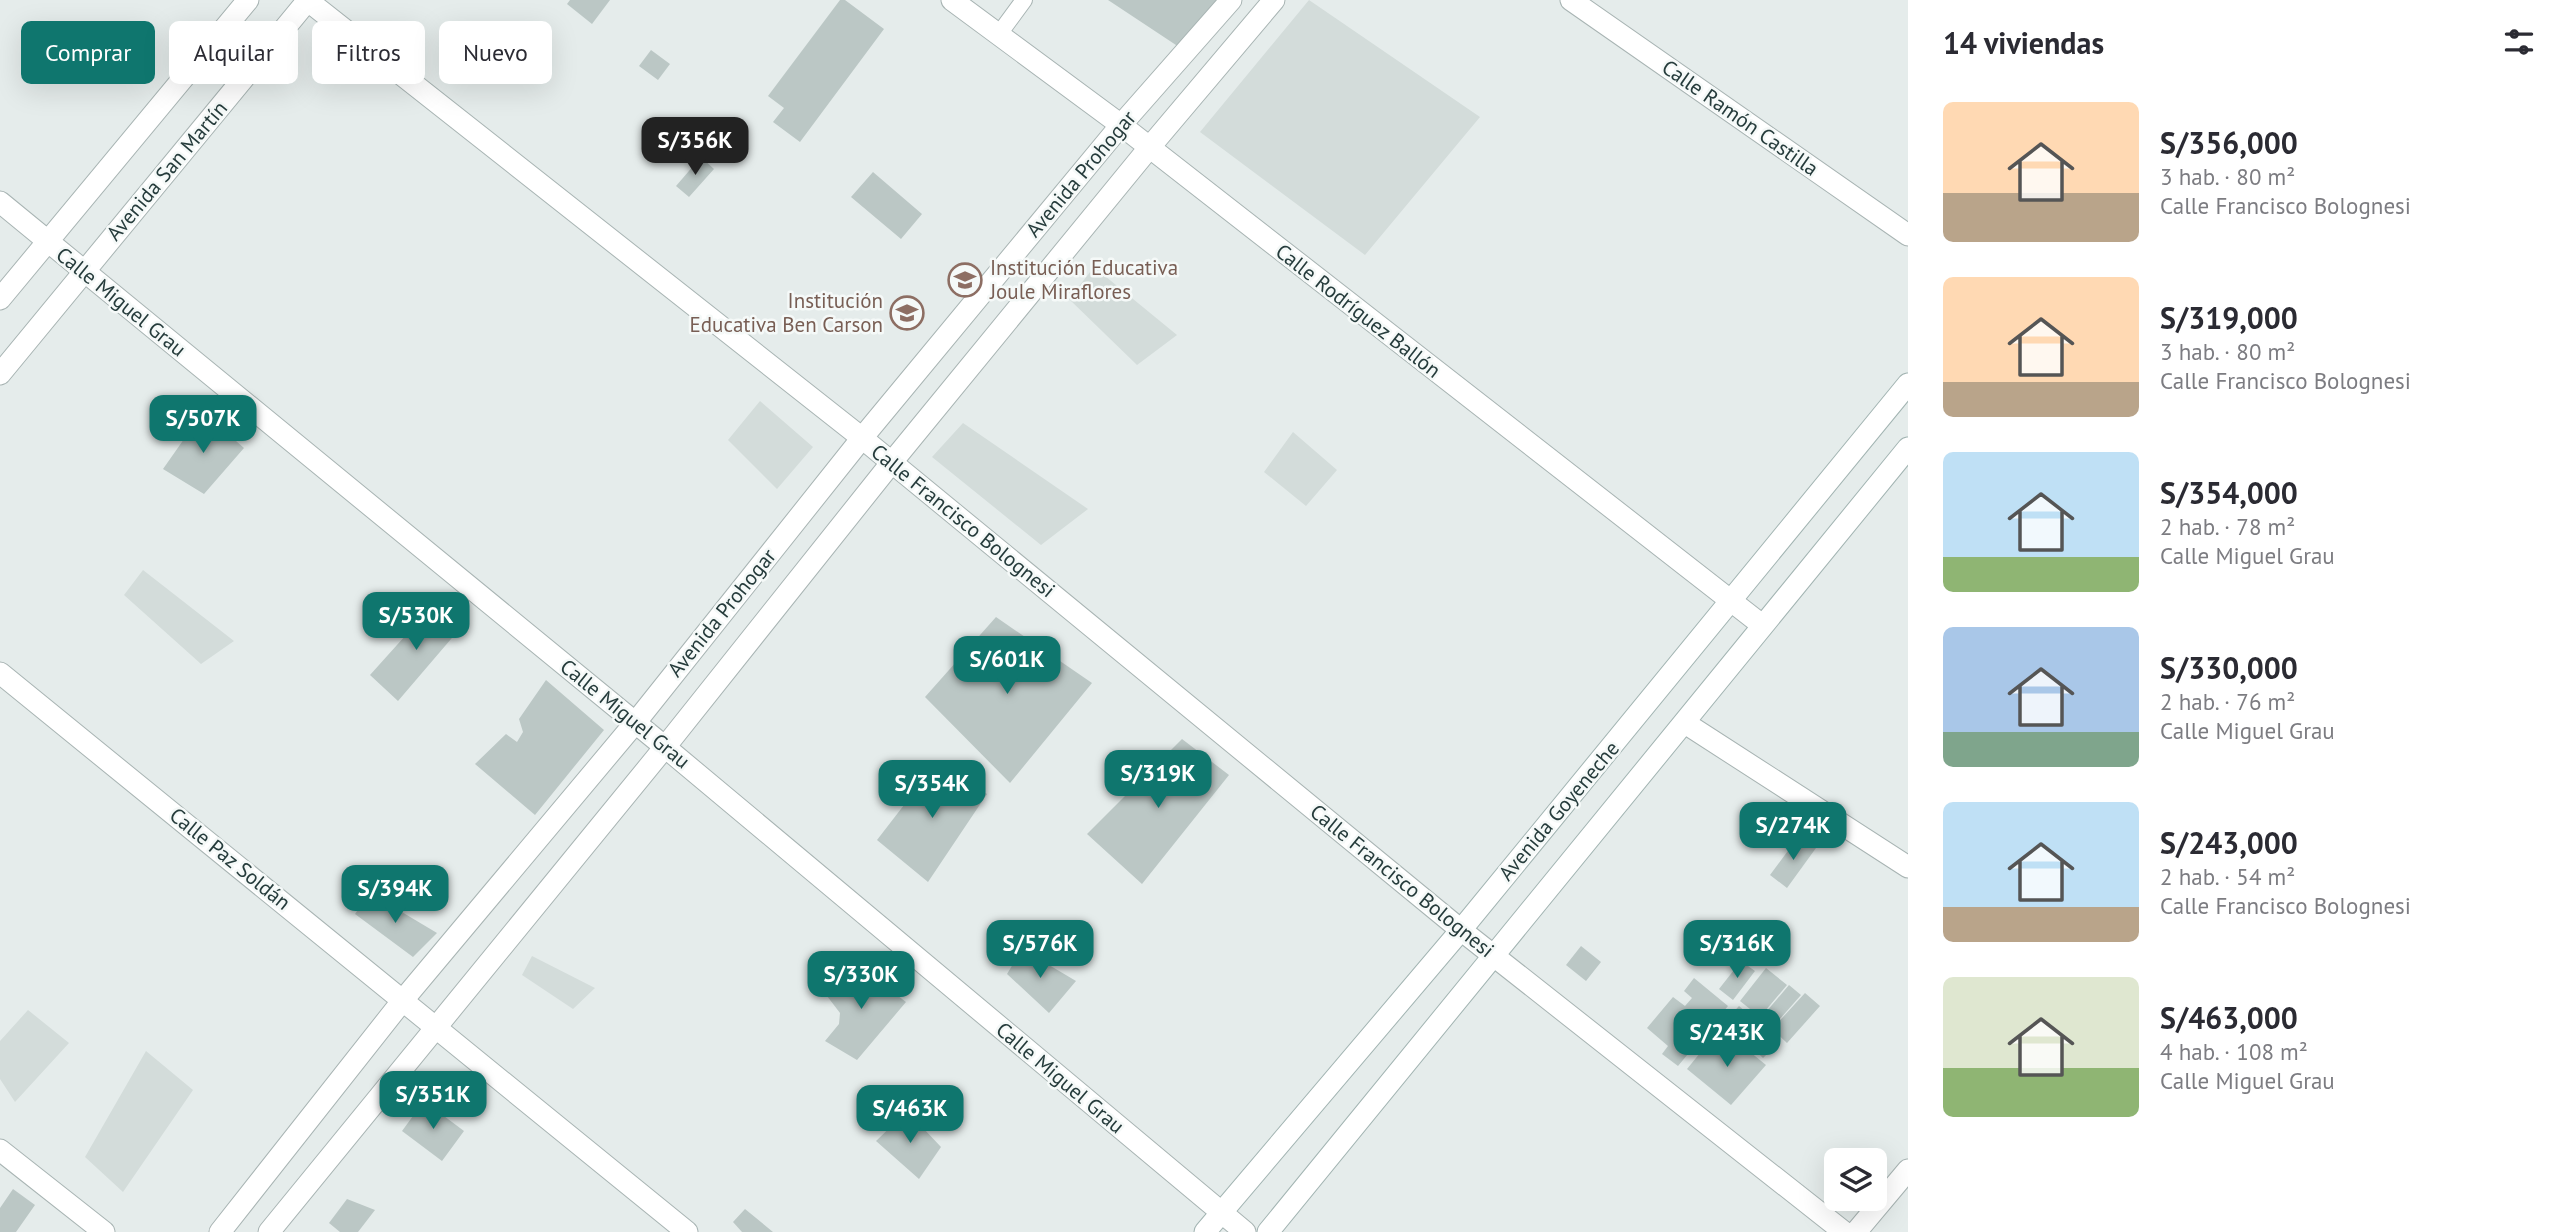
<!DOCTYPE html>
<html lang="es">
<head>
<meta charset="utf-8">
<style>
	body { margin:0; font-family:"PT Sans",sans-serif; background:#f2f2f3; color:#2b2b33; height:100vh; display:flex; flex-direction:column; font-size:26px; white-space:nowrap }
	* { box-sizing:border-box; margin:0 }
	p { font-size:23px; color:#7c7c81 }
	.icon { flex:none; width:38px; height:38px; fill:none; stroke:currentColor; stroke-width:2; stroke-linecap:round; stroke-linejoin:round }
	.map { position:relative; flex:1; overflow:hidden }
	.side { display:flex; flex-direction:column; background:#fff; width:665px }
	.side>* { flex:none }
	.top-card { position:absolute; left:21px; top:21px; width:665px; height:63px; display:flex; gap:14px }
	.tools { position:absolute; left:1824px; top:1148px; display:grid; gap:14px }
	.tools a { display:grid; place-items:center; width:63px; height:63px; border-radius:10px; background:#fff; box-shadow:0 7px 28px #0002; font-size:35px }
	.price { position:absolute; translate:-50% -60px; padding:0 16px; border-radius:14px; background:#0f766e; color:#fff; font-size:23px; line-height:46px; filter:drop-shadow(0 2px 4px #0008) }
	.price::after { content:''; position:absolute; left:50%; top:42px; width:21px; height:16px; margin-left:-10px; background:inherit; clip-path:polygon(0 0,100% 0,50% 100%) }
	.price.active { background:#222; color:#fff }
	ul { padding:0; list-style:none }
	li { display:flex; align-items:center; gap:21px; height:175px; padding:0 35px }
	li span { display:grid; place-items:center; flex:none; width:196px; height:140px; border-radius:10px; color:#555 }
	li>.icon { margin-inline-start:auto }
	span .icon { width:84px; height:84px; fill:#fffc; stroke-width:1 }
	li b { font-size:30px }
	h2 { display:flex; justify-content:space-between; align-items:center; height:84px; padding:0 35px; font-size:30px }
	.tag { padding:0 24px; border-radius:10px; background:#fff; box-shadow:0 7px 28px #0002; font-size:24px; line-height:63px }
	.tag.active { background:#0f766e; color:#fff }
	main { display:flex; flex:1; min-height:0 }
	.map>svg:first-child { display:block }
	.built { fill:#d3dcda }
	.building { fill:#bbc7c5 }
	.lines { fill:none; stroke-linecap:round; stroke-linejoin:round }
	.service-casing { stroke:#a8b4b3; stroke-width:18 }
	.minor-casing { stroke:#a8b4b3; stroke-width:23 }
	.tertiary-casing { stroke:#a8b4b3; stroke-width:23 }
	.secondary-casing { stroke:#a2b4b2; stroke-width:23 }
	.service { stroke:#fff; stroke-width:16 }
	.minor { stroke:#fff; stroke-width:21 }
	.tertiary { stroke:#fff; stroke-width:21 }
	.secondary { stroke:#fff; stroke-width:21 }
	.labels { text-anchor:middle; stroke-width:5; stroke-linejoin:round; paint-order:stroke }
	.street-label { font-size:21px; fill:#263c3c; stroke:#f5f9f8 }
	.education-label { font-size:21px; fill:#785e54; stroke:#f5f9f8; text-anchor:start }
</style>
</head>
<body>
<main>
<div class="map">
<svg width="1908" height="1232" viewBox="0 0 1908 1232">
	<rect width="100%" height="100%" fill="#e5eceb"/>
	<path class="built" d="M 1309,0 L 1480,117 L 1365,255 L 1200,132 Z
		M 1094,267 L 1177,335 L 1137,365 L 1069,299 Z
		M 760,401 L 813,447 L 777,489 L 728,440 Z
		M 963,423 L 1088,509 L 1041,545 L 932,457 Z
		M 1293,432 L 1337,470 L 1306,506 L 1264,472 Z
		M 143,570 L 234,641 L 201,664 L 124,595 Z
		M 532,956 L 595,988 L 573,1009 L 522,975 Z
		M 28,1010 L 69,1043 L 15,1102 L 0,1079 L 0,1041 Z
		M 146,1051 L 193,1090 L 123,1192 L 85,1157 Z"/>
	<path class="building" d="M 570,0 L 610,0 L 592,24 L 567,4 Z
		M 840,0 L 845,0 L 884,29 L 800,142 L 773,122 L 784,108 L 768,96 Z
		M 1108,0 L 1217,0 L 1179,47 Z
		M 651,50 L 670,64 L 658,80 L 639,66 Z
		M 701,157 L 714,169 L 689,197 L 676,186 Z
		M 873,172 L 922,214 L 901,239 L 851,197 Z
		M 203,412 L 244,448 L 204,494 L 163,469 Z
		M 432,606 L 463,625 L 398,701 L 370,675 Z
		M 996,617 L 1092,683 L 1010,783 L 925,697 Z
		M 546,680 L 604,730 L 535,815 L 475,764 L 506,734 L 517,742 L 523,732 L 519,719 Z
		M 1182,739 L 1229,775 L 1142,884 L 1087,834 Z
		M 938,761 L 987,794 L 928,882 L 877,840 Z
		M 1799,836 L 1816,848 L 1787,888 L 1770,875 Z
		M 370,893 L 437,933 L 413,957 L 355,914 Z
		M 1763,936 L 1779,948 L 1766,965 L 1750,954 Z
		M 1581,946 L 1601,962 L 1586,981 L 1566,965 Z
		M 1022,949 L 1076,981 L 1049,1013 L 1007,974 Z
		M 1741,961 L 1755,971 L 1733,1000 L 1719,989 Z
		M 856,964 L 906,1002 L 857,1060 L 825,1041 L 839,1024 L 840,1013 L 827,996 Z
		M 1766,968 L 1787,985 L 1760,1017 L 1740,1001 Z
		M 1694,978 L 1728,1006 L 1678,1066 L 1662,1054 L 1668,1046 L 1647,1028 L 1673,997 L 1685,1006 L 1692,998 L 1684,991 Z
		M 1789,985 L 1801,995 L 1772,1028 L 1761,1018 Z
		M 1805,993 L 1820,1006 L 1787,1043 L 1772,1029 Z
		M 1739,1006 L 1754,1019 L 1741,1033 L 1727,1019 Z
		M 1756,1031 L 1774,1047 L 1763,1058 L 1746,1042 Z
		M 1733,1038 L 1766,1065 L 1731,1105 L 1687,1069 L 1709,1042 L 1721,1051 Z
		M 424,1101 L 464,1131 L 442,1161 L 402,1131 Z
		M 907,1111 L 941,1147 L 919,1179 L 876,1141 Z
		M 13,1189 L 35,1205 L 16,1232 L 0,1232 L 0,1208 Z
		M 347,1199 L 375,1210 L 358,1232 L 340,1232 L 329,1223 Z
		M 745,1209 L 773,1232 L 742,1232 L 733,1222 Z"/>
	<g class="lines">
		<defs>
			<path id="service" d="M 999,34 L 1024,0"/>
			<path id="minor" d="M 307,0 L 862,438 L 1461,930 L 1844,1232
				M 952,0 L 1121,125 L 1762,625
				M 1571,0 L 1908,235
				M 0,202 L 665,747 L 1245,1232
				M 0,299 L 248,0
				M 0,374 L 308,0
				M 0,673 L 687,1232
				M 1685,723 L 1908,867
				M 0,1150 L 104,1232
				M 1856,1232 L 1908,1170"/>
			<path id="tertiary" d="M 220,1232 L 403,1000 L 635,723 L 862,438 L 1121,125 L 1231,0
				M 269,1232 L 665,747 L 892,462 L 1149,148 L 1274,0"/>
			<path id="secondary" d="M 1205,1232 L 1461,930 L 1908,384
				M 1268,1232 L 1908,448"/>
		</defs>
		<use href="#service" class="service-casing"/>
		<use href="#minor" class="minor-casing"/>
		<use href="#tertiary" class="tertiary-casing"/>
		<use href="#secondary" class="secondary-casing"/>
		<use href="#service" class="service"/>
		<use href="#minor" class="minor"/>
		<use href="#tertiary" class="tertiary"/>
		<use href="#secondary" class="secondary"/>
	</g>
	<defs>
		<symbol id="school-ring" viewBox="-11 -11 22 22"><circle r="9.5" fill="#f5f9f8" stroke="#8d6e63" stroke-width="1.5"/><path d="M0-5L7-2L0 1L-7-2ZM-4 1L0 2.5L4 1V4Q0 6-4 4Z" fill="#8d6e63"/></symbol>
	</defs>
	<g fill-rule="evenodd">
		<use href="#school-ring" x="946" y="261" width="38" height="38"/>
		<use href="#school-ring" x="888" y="294" width="38" height="38"/>
	</g>
	<g class="labels">
		<g class="street-label">
			<text transform="translate(1740 118) rotate(35)" y="7">Calle Ramón Castilla</text>
			<text transform="translate(167 171) rotate(-50)" y="7">Avenida San Martín</text>
			<text transform="translate(1081 174) rotate(-50)" y="7">Avenida Prohogar</text>
			<text transform="translate(121 302) rotate(39)" y="7">Calle Miguel Grau</text>
			<text transform="translate(1358 311) rotate(38)" y="7">Calle Rodríguez Ballón</text>
			<text transform="translate(963 521) rotate(39)" y="7">Calle Francisco Bolognesi</text>
			<text transform="translate(722 613) rotate(-51)" y="7">Avenida Prohogar</text>
			<text transform="translate(625 714) rotate(39)" y="7">Calle Miguel Grau</text>
			<text transform="translate(1559 811) rotate(-50)" y="7">Avenida Goyeneche</text>
			<text transform="translate(230 859) rotate(39)" y="7">Calle Paz Soldán</text>
			<text transform="translate(1402 881) rotate(39)" y="7">Calle Francisco Bolognesi</text>
			<text transform="translate(1060 1078) rotate(40)" y="7">Calle Miguel Grau</text>
		</g>
		<g class="education-label">
			<text x="990" y="275">Institución Educativa<tspan x="990" dy="24">Joule Miraflores</tspan></text>
			<text x="883" y="308" text-anchor="end">Institución<tspan x="883" dy="24">Educativa Ben Carson</tspan></text>
		</g>
	</g>
</svg>
<div class="tools">
<a><svg class="icon" aria-label="layers" viewBox="0 0 24 24"><path d="M12 4l9 5-9 5-9-5zM3 14l9 5 9-5"/></svg></a>
</div>
<b class="price active" style="left:695px;top:177px">S/356K</b>
<b class="price" style="left:203px;top:455px">S/507K</b>
<b class="price" style="left:416px;top:652px">S/530K</b>
<b class="price" style="left:1007px;top:696px">S/601K</b>
<b class="price" style="left:1158px;top:810px">S/319K</b>
<b class="price" style="left:932px;top:820px">S/354K</b>
<b class="price" style="left:1793px;top:862px">S/274K</b>
<b class="price" style="left:395px;top:925px">S/394K</b>
<b class="price" style="left:1040px;top:980px">S/576K</b>
<b class="price" style="left:1737px;top:980px">S/316K</b>
<b class="price" style="left:861px;top:1011px">S/330K</b>
<b class="price" style="left:1727px;top:1069px">S/243K</b>
<b class="price" style="left:433px;top:1131px">S/351K</b>
<b class="price" style="left:910px;top:1145px">S/463K</b>
<div class="top-card">
<a class="tag active">Comprar</a>
<a class="tag">Alquilar</a>
<a class="tag">Filtros</a>
<a class="tag">Nuevo</a>
</div>
</div>
<section class="side">
<h2>14 viviendas<svg class="icon" aria-label="filters" viewBox="0 0 24 24"><path d="M4 7h16M4 17h16"/><circle cx="9" cy="7" r="2"/><circle cx="15" cy="17" r="2"/></svg></h2>
<ul>
<li><span style="background:linear-gradient(#ffd9b3 65%,#b9a48a 0)"><svg class="icon" aria-label="home" viewBox="0 0 24 24"><path d="M3 11l9-7 9 7M6 9v11h12V9"/></svg></span><div><b>S/356,000</b><p>3 hab. · 80 m²</p><p>Calle Francisco Bolognesi</p></div></li>
<li><span style="background:linear-gradient(#ffd9b3 75%,#b9a48a 0)"><svg class="icon" aria-label="home" viewBox="0 0 24 24"><path d="M3 11l9-7 9 7M6 9v11h12V9"/></svg></span><div><b>S/319,000</b><p>3 hab. · 80 m²</p><p>Calle Francisco Bolognesi</p></div></li>
<li><span style="background:linear-gradient(#bfe0f5 75%,#8fb573 0)"><svg class="icon" aria-label="home" viewBox="0 0 24 24"><path d="M3 11l9-7 9 7M6 9v11h12V9"/></svg></span><div><b>S/354,000</b><p>2 hab. · 78 m²</p><p>Calle Miguel Grau</p></div></li>
<li><span style="background:linear-gradient(#a9c7e8 75%,#7fa58c 0)"><svg class="icon" aria-label="home" viewBox="0 0 24 24"><path d="M3 11l9-7 9 7M6 9v11h12V9"/></svg></span><div><b>S/330,000</b><p>2 hab. · 76 m²</p><p>Calle Miguel Grau</p></div></li>
<li><span style="background:linear-gradient(#bfe0f5 75%,#b9a48a 0)"><svg class="icon" aria-label="home" viewBox="0 0 24 24"><path d="M3 11l9-7 9 7M6 9v11h12V9"/></svg></span><div><b>S/243,000</b><p>2 hab. · 54 m²</p><p>Calle Francisco Bolognesi</p></div></li>
<li><span style="background:linear-gradient(#dfe7d0 65%,#8fb573 0)"><svg class="icon" aria-label="home" viewBox="0 0 24 24"><path d="M3 11l9-7 9 7M6 9v11h12V9"/></svg></span><div><b>S/463,000</b><p>4 hab. · 108 m²</p><p>Calle Miguel Grau</p></div></li>
</ul>
</section>
</main>
</body>
</html>
